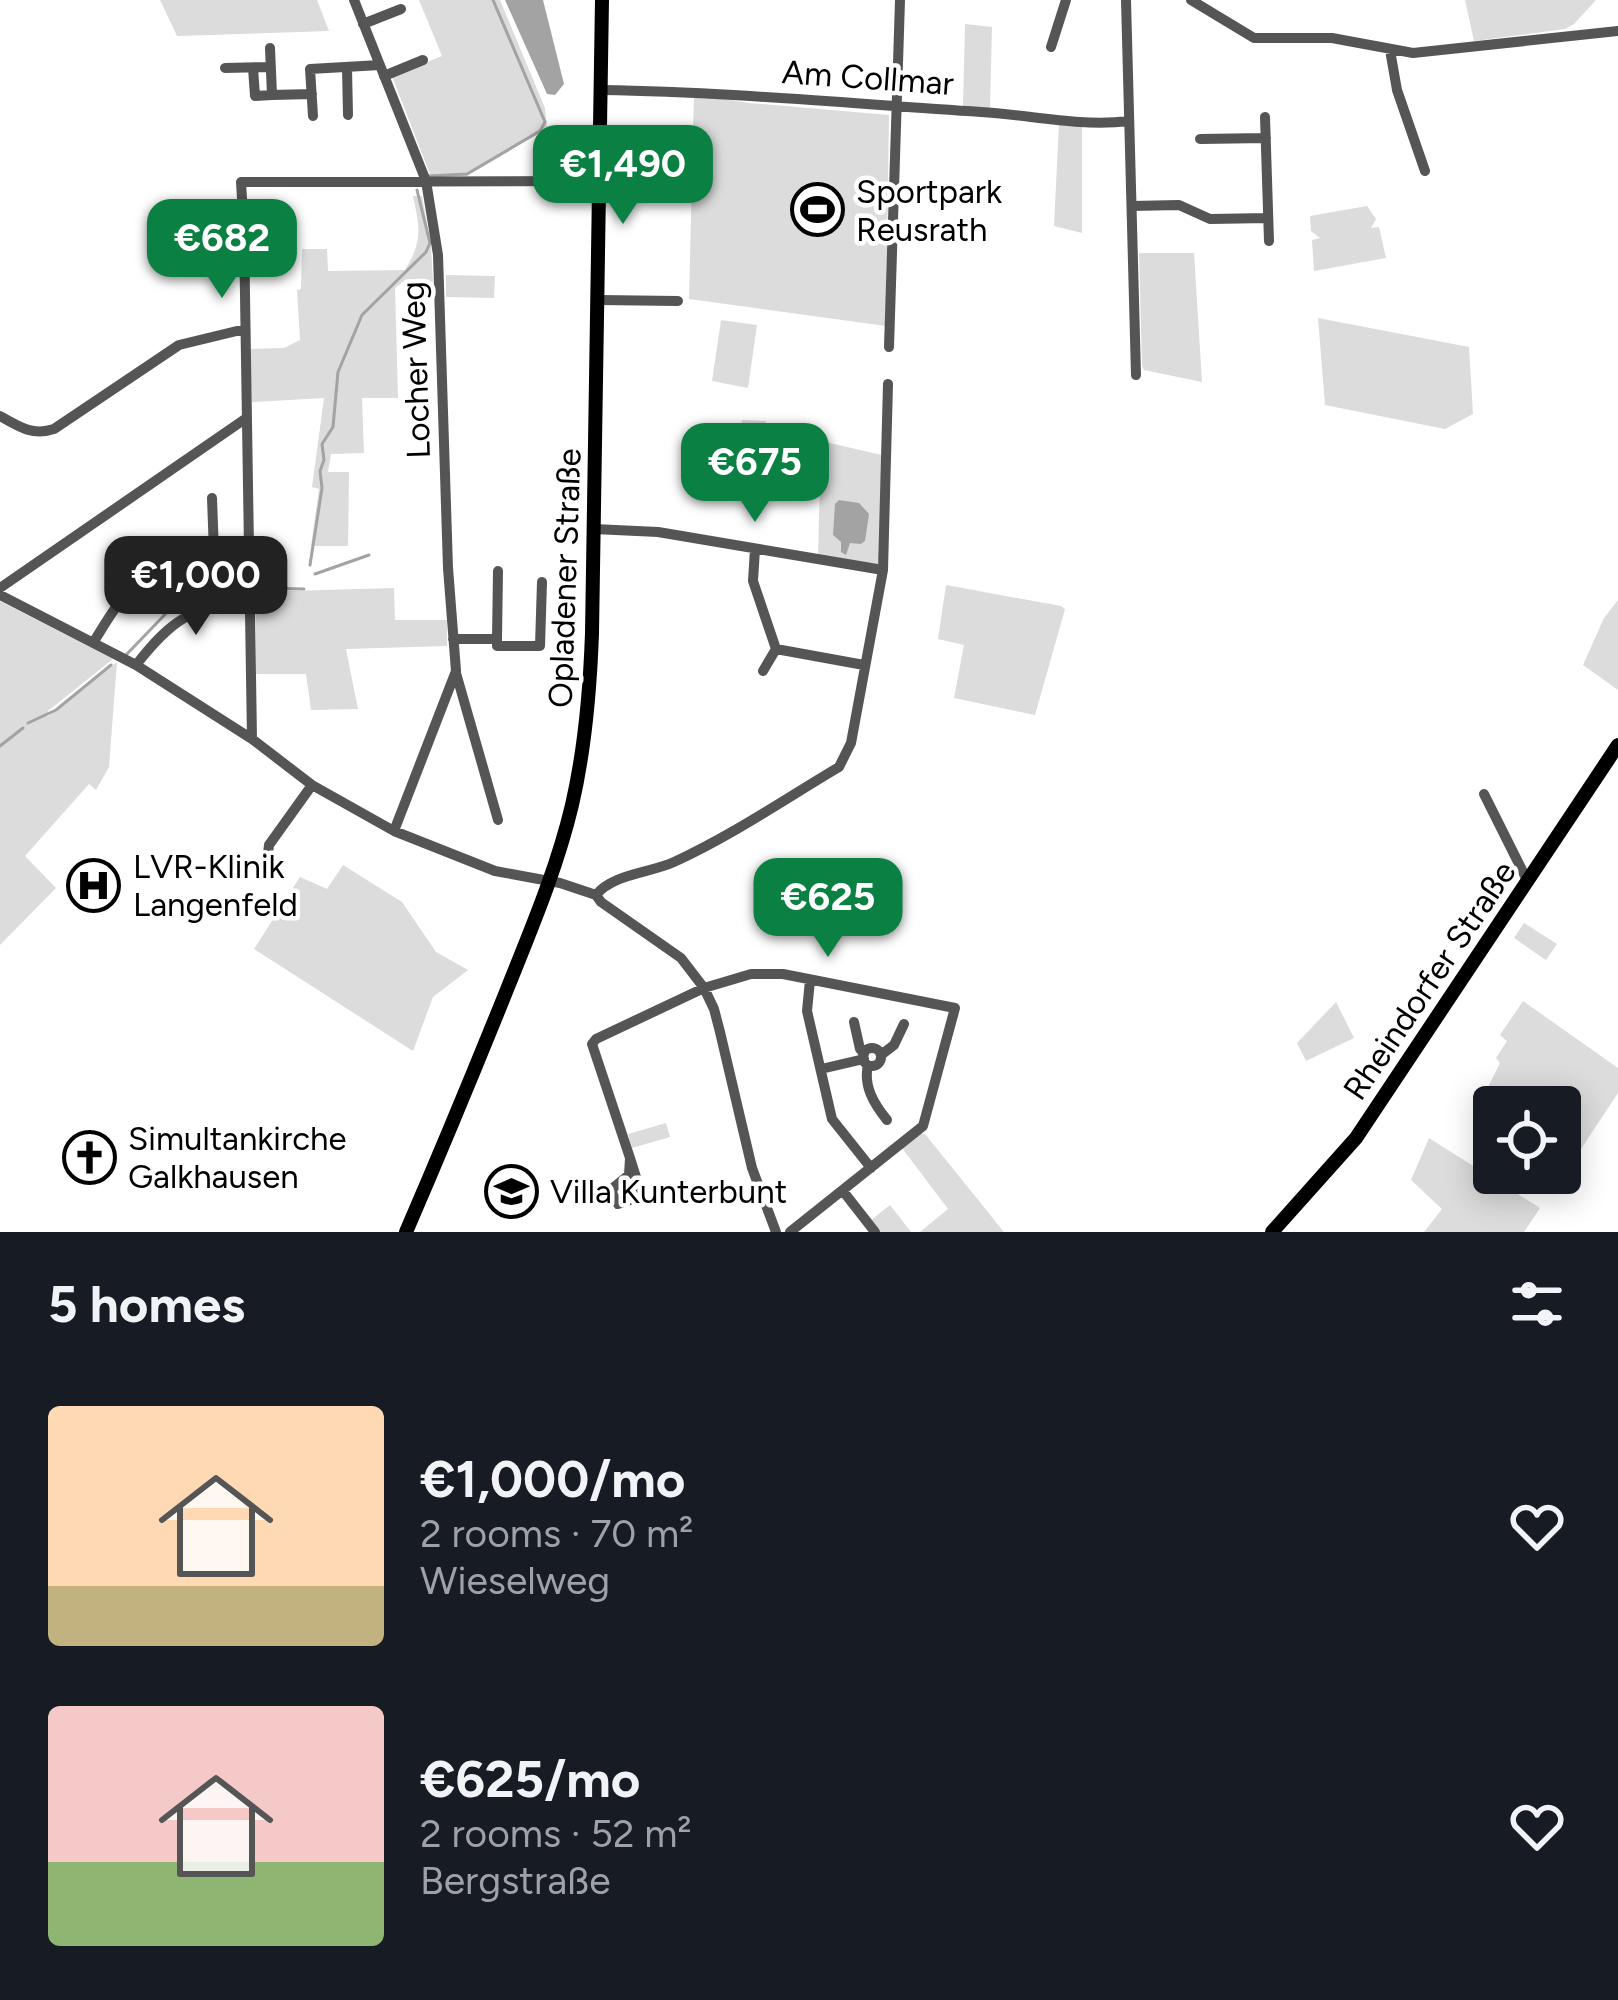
<!DOCTYPE html>
<html lang="en">
<head>
<meta charset="utf-8">
<style>
	body { margin:0; font-family:Figtree,sans-serif; background:#20242c; color:#f1f3f6; height:100vh; display:flex; flex-direction:column; font-size:45px; white-space:nowrap }
	* { box-sizing:border-box; margin:0 }
	p { font-size:39px; color:#9ea1a6 }
	.icon { flex:none; width:66px; height:66px; fill:none; stroke:currentColor; stroke-width:2; stroke-linecap:round; stroke-linejoin:round }
	.map { position:relative; height:1232px; overflow:hidden }
	.side { display:flex; flex-direction:column; background:#171b24; flex:1 }
	.side>* { flex:none }
	.fabs { position:absolute; left:1473px; top:1086px; display:grid; gap:24px }
	.fabs a { display:grid; place-items:center; width:108px; height:108px; border-radius:12px; background:#171b24; box-shadow:0 6px 30px #0003; font-size:60px }
	.price { position:absolute; translate:-50% -102px; padding:0 27px; border-radius:24px; background:#0b8043; color:#fff; font-size:39px; line-height:78px; filter:drop-shadow(0 3px 6px #0008) }
	.price::after { content:''; position:absolute; left:50%; top:72px; width:36px; height:27px; margin-left:-18px; background:inherit; clip-path:polygon(0 0,100% 0,50% 100%) }
	.price.on { background:#222; color:#fff }
	ul { padding:0; list-style:none }
	li { display:flex; align-items:center; gap:36px; height:300px; padding:0 48px }
	li span { display:grid; place-items:center; flex:none; width:336px; height:240px; border-radius:12px; color:#555 }
	li>.icon { margin-inline-start:auto }
	span .icon { width:144px; height:144px; fill:#fffc; stroke-width:1 }
	li b { font-size:51px }
	h2 { display:flex; justify-content:space-between; align-items:center; height:144px; padding:0 48px; font-size:51px }
	.map>svg:first-child { display:block }
	.green { fill:#dcdcdc }
	.water { fill:#a3a3a3 }
	.lines { fill:none; stroke-linecap:round; stroke-linejoin:round }
	.stream { stroke:#a3a3a3; stroke-width:3 }
	.minor { stroke:#555; stroke-width:10 }
	.major { stroke:#000; stroke-width:14 }
	.labels { text-anchor:middle; stroke-width:9; stroke-linejoin:round; paint-order:stroke }
	.street-label { font-size:33px; fill:#000; stroke:#fff }
	.poi-label { font-size:33px; fill:#000; stroke:#fff; text-anchor:start }
</style>
</head>
<body>
<div class="map">
<svg width="1618" height="1232" viewBox="0 0 1618 1232">
	<rect width="100%" height="100%" fill="#fff"/>
	<path class="green" d="M 160,0 L 317,0 L 329,31 L 177,36 Z
		M 419,0 L 500,0 L 545,108 L 547,127 L 543,131 L 467,176 L 431,177 L 392,76 L 442,56 Z
		M 1465,0 L 1596,0 L 1574,24 L 1565,29 L 1474,41 Z
		M 965,24 L 992,27 L 990,109 L 963,106 Z
		M 694,94 L 749,103 L 889,115 L 886,326 L 689,299 Z
		M 1059,123 L 1082,125 L 1082,233 L 1054,226 Z
		M 413,196 L 422,196 L 431,246 L 433,282 L 403,282 L 395,288 L 398,398 L 362,398 L 364,453 L 331,454 L 328,472 L 349,472 L 348,546 L 311,546 L 319,489 L 312,487 L 324,398 L 252,402 L 249,349 L 284,348 L 300,340 L 297,290 L 301,289 L 302,249 L 327,249 L 328,271 L 405,270 C 423,240 420,229 413,196 Z
		M 1367,206 L 1376,219 L 1371,228 L 1379,227 L 1386,258 L 1314,271 L 1312,240 L 1320,238 L 1311,231 L 1310,216 Z
		M 1139,253 L 1194,253 L 1202,382 L 1144,370 L 1142,366 Z
		M 446,275 L 495,276 L 494,298 L 446,297 Z
		M 1318,318 L 1469,347 L 1473,414 L 1445,429 L 1325,405 Z
		M 721,320 L 757,325 L 748,388 L 712,381 Z
		M 742,420 L 766,421 L 759,452 L 765,460 L 766,476 L 733,477 L 731,469 Z
		M 821,441 L 882,455 L 879,562 L 875,566 L 818,556 Z
		M 184,559 L 185,588 L 172,596 L 150,575 L 167,564 Z
		M 946,585 L 1061,606 L 1065,609 L 1035,715 L 954,698 L 964,645 L 938,639 Z
		M 394,588 L 395,620 L 447,620 L 447,646 L 346,649 L 358,709 L 311,710 L 306,674 L 256,674 L 256,592 Z
		M 1618,600 L 1618,690 L 1583,665 L 1604,618 Z
		M 0,601 L 113,659 L 48,711 L 47,717 L 117,662 L 109,767 L 96,790 L 89,784 L 25,856 L 56,888 L 0,945 Z
		M 343,865 L 402,902 L 436,952 L 468,970 L 433,997 L 413,1051 L 254,949 L 300,877 L 327,889 Z
		M 1524,923 L 1557,944 L 1546,960 L 1514,938 Z
		M 1523,1001 L 1618,1068 L 1618,1093 L 1579,1152 L 1560,1139 L 1560,1107 L 1513,1107 L 1487,1089 L 1500,1063 L 1496,1058 L 1507,1041 L 1500,1035 Z
		M 1336,1002 L 1354,1038 L 1306,1061 L 1297,1043 Z
		M 666,1123 L 670,1137 L 632,1148 L 628,1134 Z
		M 919,1134 L 925,1134 L 1004,1232 L 920,1232 L 948,1209 L 902,1148 Z
		M 1429,1138 L 1540,1208 L 1524,1232 L 1424,1232 L 1442,1209 L 1411,1180 Z
		M 890,1205 L 911,1232 L 880,1232 L 871,1220 Z"/>
	<path class="water" d="M 505,0 L 543,0 L 564,84 L 555,95 L 547,94 Z
		M 839,500 L 859,503 L 869,514 L 865,541 L 861,544 L 850,543 L 846,555 L 841,552 L 841,542 L 833,535 L 835,504 Z"/>
	<g class="lines">
		<path class="stream" d="M 428,176 L 467,174 L 540,131 L 545,122 L 493,0
			M 310,565 L 322,488 L 320,471 L 324,460 L 322,444 L 333,427 L 338,372 L 362,315 L 426,252 L 430,243 L 417,190
			M 315,574 L 369,555
			M 254,588 L 304,589
			M 126,655 L 177,602 L 202,598 L 217,588 L 242,588
			M 28,723 L 56,710 L 111,665
			M 0,746 L 23,728"/>
		<path class="minor" d="M 354,0 L 426,181 L 438,255 L 448,568 L 456,671 L 394,831
			M 1126,0 L 1136,375
			M 1191,0 L 1254,38 L 1332,38 L 1413,53 L 1618,31
			M 363,24 L 401,9
			M 1051,47 L 1066,0
			M 270,48 L 272,95 L 312,94
			M 1390,50 L 1397,90 L 1425,171
			M 225,68 L 271,67
			M 253,68 L 255,96 L 272,95
			M 347,68 L 348,115
			M 384,76 L 423,60
			M 602,90 C 729,92 855,104 981,112 C 1031,115 1079,127 1129,121
			M 313,116 L 310,69 L 380,65
			M 1265,117 L 1269,241
			M 1200,139 L 1266,138
			M 1132,206 L 1179,205 L 1210,219 L 1268,218
			M 599,300 L 678,301
			M 889,347 L 900,0
			M 0,416 C 19,427 33,436 54,429 L 179,345 L 245,329
			M 212,498 L 214,552
			M 594,529 L 658,532 L 883,570
			M 755,549 L 753,581 L 776,649 L 763,671
			M 0,588 L 245,419
			M 0,595 L 136,665 L 252,739 L 312,785 L 394,831 L 495,871 L 560,883 L 596,895 L 601,902 L 681,958 L 704,988 L 714,1009 L 720,1032 L 752,1168 L 776,1232
			M 453,639 L 497,639 L 498,571
			M 497,639 L 497,646 L 540,646 L 542,582
			M 93,643 C 115,608 137,566 181,555 C 203,550 228,552 250,551
			M 776,649 L 864,665
			M 136,665 C 171,620 192,606 249,601
			M 456,673 L 498,820
			M 252,739 L 244,232 L 241,182 L 599,181
			M 1484,794 L 1528,882
			M 276,867 L 268,854 L 269,845 L 312,785
			M 596,895 C 612,874 650,873 674,862 C 731,836 785,799 839,767 L 851,743 L 883,570 L 888,384
			M 810,980 L 807,1011 L 832,1119 L 871,1168
			M 854,1022 L 860,1049 L 864,1054
			M863 1057a9 9 0 1 1 18 0a9 9 0 1 1-18 0Z
			M 881,1055 L 894,1045 L 904,1024
			M 868,1065 C 863,1086 874,1104 887,1120
			M 821,1069 L 864,1059
			M 630,1158 L 641,1193 L 639,1197 L 618,1204 L 612,1193 L 613,1188 L 629,1175 L 630,1158 L 592,1044 L 596,1039 L 704,988 L 751,974 L 783,974 L 955,1008 L 923,1126 L 790,1232
			M 843,1191 L 875,1232"/>
		<path class="major" d="M 406,1232 C 441,1151 475,1069 508,987 C 532,927 557,868 572,805 C 585,749 590,691 592,633 L 602,0
			M 1272,1232 L 1356,1138 L 1618,745"/>
	</g>
	<defs>
		<symbol id="stadium-ring" viewBox="-11 -11 22 22"><circle r="9.5" fill="#fff" stroke="#000" stroke-width="1.5"/><path d="M0-5a6.5 5 0 1 0 0 10a6.5 5 0 1 0 0-10ZM-3.5-1.8h7v3.6h-7Z" fill="#000"/></symbol>
		<symbol id="hospital-ring" viewBox="-11 -11 22 22"><circle r="9.5" fill="#fff" stroke="#000" stroke-width="1.5"/><path d="M-5-5h3v3.5h4V-5h3V5h-3V1.5h-4V5h-3Z" fill="#000"/></symbol>
		<symbol id="church-ring" viewBox="-11 -11 22 22"><circle r="9.5" fill="#fff" stroke="#000" stroke-width="1.5"/><path d="M-1.2-6h2.4v3.5h3.3v2.4h-3.3V6h-2.4V-.1h-3.3v-2.4h3.3Z" fill="#000"/></symbol>
		<symbol id="school-ring" viewBox="-11 -11 22 22"><circle r="9.5" fill="#fff" stroke="#000" stroke-width="1.5"/><path d="M0-5L7-2L0 1L-7-2ZM-4 1L0 2.5L4 1V4Q0 6-4 4Z" fill="#000"/></symbol>
	</defs>
	<g fill-rule="evenodd">
		<use href="#stadium-ring" x="788" y="180" width="59" height="59"/>
		<use href="#hospital-ring" x="64" y="856" width="59" height="59"/>
		<use href="#church-ring" x="60" y="1128" width="59" height="59"/>
		<use href="#school-ring" x="482" y="1162" width="59" height="59"/>
	</g>
	<g class="labels">
		<g class="street-label">
			<text transform="translate(868 77) rotate(4)" y="12">Am Collmar</text>
			<text transform="translate(415 370) rotate(-92)" y="12">Locher Weg</text>
			<text transform="translate(564 578) rotate(-88)" y="12">Opladener Straße</text>
			<text transform="translate(1429 980) rotate(-56)" y="12">Rheindorfer Straße</text>
		</g>
		<g class="poi-label">
			<text x="856" y="203">Sportpark<tspan x="856" dy="38">Reusrath</tspan></text>
			<text x="133" y="878">LVR-Klinik<tspan x="133" dy="38">Langenfeld</tspan></text>
			<text x="128" y="1150">Simultankirche<tspan x="128" dy="38">Galkhausen</tspan></text>
			<text x="550" y="1203">Villa Kunterbunt</text>
		</g>
	</g>
</svg>
<div class="fabs">
<a><svg class="icon" aria-label="locate" viewBox="0 0 24 24"><circle cx="12" cy="12" r="6"/><path d="M12 2v4M12 18v4M2 12h4M18 12h4"/></svg></a>
</div>
<b class="price" style="left:623px;top:227px">€1,490</b>
<b class="price" style="left:222px;top:301px">€682</b>
<b class="price" style="left:755px;top:525px">€675</b>
<b class="price on" style="left:196px;top:638px">€1,000</b>
<b class="price" style="left:828px;top:960px">€625</b>
</div>
<section class="side">
<h2>5 homes<svg class="icon" aria-label="filters" viewBox="0 0 24 24"><path d="M4 7h16M4 17h16"/><circle cx="9" cy="7" r="2"/><circle cx="15" cy="17" r="2"/></svg></h2>
<ul>
<li><span style="background:linear-gradient(#ffd9b3 75%,#c2b280 0)"><svg class="icon" aria-label="home" viewBox="0 0 24 24"><path d="M3 11l9-7 9 7M6 9v11h12V9"/></svg></span><div><b>€1,000/mo</b><p>2 rooms · 70 m²</p><p>Wieselweg</p></div><svg class="icon" aria-label="heart" viewBox="0 0 24 24"><path d="M12 20l-8-8c-3-5 5-10 8-4 3-6 11-1 8 4z"/></svg></li>
<li><span style="background:linear-gradient(#f6c9c9 65%,#8fb573 0)"><svg class="icon" aria-label="home" viewBox="0 0 24 24"><path d="M3 11l9-7 9 7M6 9v11h12V9"/></svg></span><div><b>€625/mo</b><p>2 rooms · 52 m²</p><p>Bergstraße</p></div><svg class="icon" aria-label="heart" viewBox="0 0 24 24"><path d="M12 20l-8-8c-3-5 5-10 8-4 3-6 11-1 8 4z"/></svg></li>
</ul>
</section>
</body>
</html>
